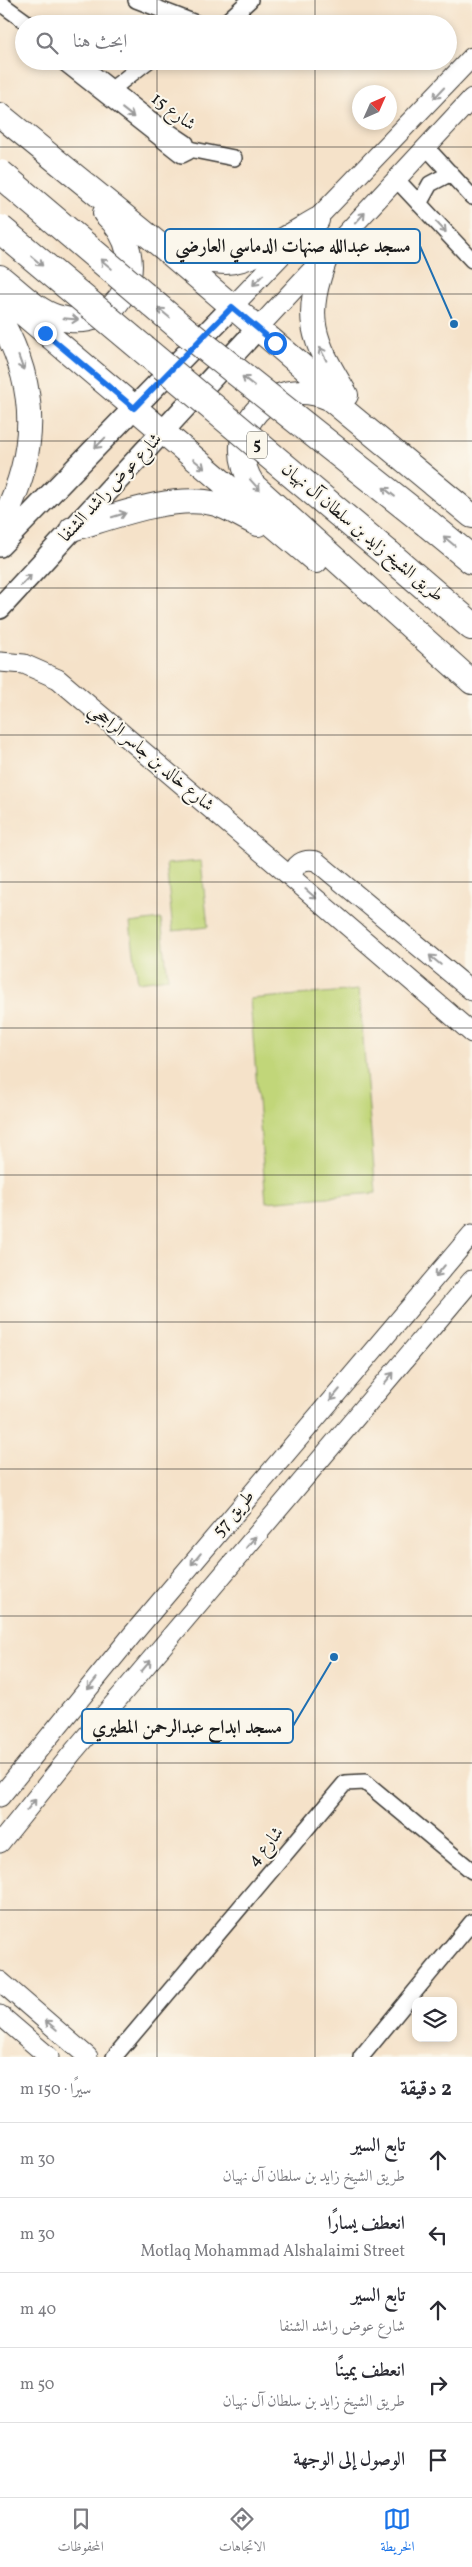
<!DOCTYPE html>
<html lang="ar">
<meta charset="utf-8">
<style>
body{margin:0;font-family:Vollkorn,Amiri,serif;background:#f7f7f7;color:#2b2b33;direction:rtl}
.controls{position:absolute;right:15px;bottom:15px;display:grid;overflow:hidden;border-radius:10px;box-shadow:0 2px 8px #0003}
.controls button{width:45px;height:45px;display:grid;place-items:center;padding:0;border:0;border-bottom:1px solid #e1e1e2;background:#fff;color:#2b2b33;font:25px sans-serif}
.compass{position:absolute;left:352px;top:85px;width:45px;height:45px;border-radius:50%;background:#fff;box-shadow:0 2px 8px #0003;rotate:45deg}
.stop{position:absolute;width:15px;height:15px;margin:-11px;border:4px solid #1a73e8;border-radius:50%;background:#fff}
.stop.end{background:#1a73e8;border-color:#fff;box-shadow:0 1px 5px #0008}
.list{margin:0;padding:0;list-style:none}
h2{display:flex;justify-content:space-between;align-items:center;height:65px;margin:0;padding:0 20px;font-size:21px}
h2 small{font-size:16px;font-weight:400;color:#7c7c81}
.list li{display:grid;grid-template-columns:32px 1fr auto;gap:15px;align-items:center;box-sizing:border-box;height:75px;padding:0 20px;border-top:1px solid #e1e1e2}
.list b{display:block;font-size:19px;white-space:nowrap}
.list p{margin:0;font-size:16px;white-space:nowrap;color:#7c7c81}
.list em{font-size:16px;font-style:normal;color:#7c7c81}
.icon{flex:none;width:28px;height:28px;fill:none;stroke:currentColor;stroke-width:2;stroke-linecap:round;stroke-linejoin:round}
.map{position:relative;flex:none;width:472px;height:2057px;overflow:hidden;direction:ltr}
.search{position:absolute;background:#fff;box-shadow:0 2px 8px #0003;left:15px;right:15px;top:15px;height:55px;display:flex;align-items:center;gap:12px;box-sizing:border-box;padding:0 18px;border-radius:28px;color:#7c7c81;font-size:19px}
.sheet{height:440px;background:#fff}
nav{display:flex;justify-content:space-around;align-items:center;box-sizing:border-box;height:70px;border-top:1px solid #e1e1e2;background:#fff;font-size:14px;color:#7c7c81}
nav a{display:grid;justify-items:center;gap:2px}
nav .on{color:#1a73e8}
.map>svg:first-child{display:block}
.green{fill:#c1d679;stroke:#6e794a}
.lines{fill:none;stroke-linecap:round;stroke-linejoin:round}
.minor-casing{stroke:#3d3a36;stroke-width:18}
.tertiary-casing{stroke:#3d3a36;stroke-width:21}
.secondary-casing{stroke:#3d3a36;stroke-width:24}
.primary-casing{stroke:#3d3a36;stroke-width:26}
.motorway-casing{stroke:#3d3a36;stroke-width:30}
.minor{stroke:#fff;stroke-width:15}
.tertiary{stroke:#fff;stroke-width:19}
.secondary{stroke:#fff;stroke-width:21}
.primary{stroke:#fff;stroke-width:24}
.motorway{stroke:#fff;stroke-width:28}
.motorway-bridge-casing{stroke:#3d3a36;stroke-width:30;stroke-linecap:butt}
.motorway-bridge{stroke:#fff;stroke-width:28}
.oneway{stroke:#999}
.route{stroke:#1a73e8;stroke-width:6}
.grid{fill:none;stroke:#1c1c1c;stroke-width:1;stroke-opacity:0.55}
.labels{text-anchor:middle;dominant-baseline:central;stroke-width:4;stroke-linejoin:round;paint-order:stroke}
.shield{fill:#fbf7ec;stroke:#5f5e5a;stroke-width:1}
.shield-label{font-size:16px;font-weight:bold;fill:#1c1c1c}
.street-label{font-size:18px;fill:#1c1c1c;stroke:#fbf7ec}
.leader{fill:none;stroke:#1f6fb2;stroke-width:2}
.callout-dot{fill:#1f6fb2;stroke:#fbf7ec;stroke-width:2}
.callout{fill:#fbf7ec;stroke:#1f6fb2;stroke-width:2}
.callout-label{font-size:19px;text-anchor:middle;font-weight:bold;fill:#1c1c1c}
</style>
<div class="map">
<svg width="472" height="2057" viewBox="0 0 472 2057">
<rect width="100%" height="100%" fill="#fbf7ec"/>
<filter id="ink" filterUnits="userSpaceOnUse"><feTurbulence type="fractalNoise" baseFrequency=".02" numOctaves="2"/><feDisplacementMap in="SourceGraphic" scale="10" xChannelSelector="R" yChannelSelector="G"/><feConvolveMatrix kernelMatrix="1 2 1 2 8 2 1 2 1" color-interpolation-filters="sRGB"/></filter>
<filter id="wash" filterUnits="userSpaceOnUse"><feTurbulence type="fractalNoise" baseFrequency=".0096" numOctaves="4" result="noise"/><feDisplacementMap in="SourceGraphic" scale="20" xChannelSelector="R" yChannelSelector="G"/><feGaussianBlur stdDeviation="1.12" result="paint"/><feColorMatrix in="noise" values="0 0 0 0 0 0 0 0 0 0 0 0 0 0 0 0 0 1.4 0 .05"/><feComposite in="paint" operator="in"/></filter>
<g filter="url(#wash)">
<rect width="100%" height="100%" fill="#f5e2c9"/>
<path class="green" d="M201,861L208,927L173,931L166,864Z
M161,919L168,978L138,982L130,923Z
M359,990L376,1193L266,1202L250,999Z"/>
</g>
<g filter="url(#ink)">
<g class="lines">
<defs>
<path id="minor" d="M136,0L198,24
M0,3L29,24
M219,24L228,20L250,0
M62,61L179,153L182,155L188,152L186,143L149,118L77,61
M112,89L148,61
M426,147L472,197
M189,149L234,158
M396,179L472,260
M419,204L430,184L451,173
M114,2057L345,1783L365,1782L472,1871
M361,2057L472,1922"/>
<path id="tertiary" d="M232,307L472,57
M258,328L472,98
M0,662L24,664L58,679L292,878
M472,991L316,861C303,858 294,864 292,878L472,1033
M0,1797L132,1635L472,1234
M0,1843L73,1752L472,1280
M0,1981L88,2057
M0,2015L49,2057"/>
<path id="secondary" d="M0,546L232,307
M0,608L258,328"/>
<path id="primary" d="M0,115L166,250L336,395
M173,252C190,257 208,262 226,262C254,261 292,234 317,220
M327,254C302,318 312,339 346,395
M0,277C17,290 36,311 57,317C121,337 157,260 105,213
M0,294L316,561
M0,319C40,390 38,455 0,526
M472,516L329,398C272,373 218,430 253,485L472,682
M72,529C113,517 174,493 216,504C230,508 244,518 258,524"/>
<path id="motorway" d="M144,296L184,330
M427,523L472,560
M388,554L472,626"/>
</defs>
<use href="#minor" class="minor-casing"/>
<use href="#tertiary" class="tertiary-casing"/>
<use href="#secondary" class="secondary-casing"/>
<use href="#primary" class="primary-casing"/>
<use href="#motorway" class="motorway-casing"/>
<use href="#minor" class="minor"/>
<use href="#tertiary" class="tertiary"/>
<use href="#secondary" class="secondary"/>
<use href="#primary" class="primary"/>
<use href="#motorway" class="motorway"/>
<defs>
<path id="motorway-bridge" d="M0,174L144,296
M0,229L388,554
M184,330L427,523"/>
</defs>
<use href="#motorway-bridge" class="motorway-bridge-casing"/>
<use href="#motorway-bridge" class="motorway-bridge"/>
</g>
<defs><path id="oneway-shaft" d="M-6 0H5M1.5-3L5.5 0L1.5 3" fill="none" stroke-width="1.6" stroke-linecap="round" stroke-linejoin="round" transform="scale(1.25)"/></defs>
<g class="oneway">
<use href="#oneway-shaft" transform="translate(439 93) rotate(133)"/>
<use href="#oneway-shaft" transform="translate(128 113) rotate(38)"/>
<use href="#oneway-shaft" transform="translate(360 218) rotate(-47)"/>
<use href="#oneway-shaft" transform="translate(441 227) rotate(47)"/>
<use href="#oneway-shaft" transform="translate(37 261) rotate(40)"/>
<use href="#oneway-shaft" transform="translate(106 264) rotate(-140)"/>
<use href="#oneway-shaft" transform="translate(258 280) rotate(134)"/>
<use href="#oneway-shaft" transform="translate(164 313) rotate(-140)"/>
<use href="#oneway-shaft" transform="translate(71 319) rotate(5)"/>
<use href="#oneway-shaft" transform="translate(323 354) rotate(-117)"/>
<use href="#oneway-shaft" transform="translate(21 363) rotate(70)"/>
<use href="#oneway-shaft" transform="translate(248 381) rotate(-142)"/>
<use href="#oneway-shaft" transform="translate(100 443) rotate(134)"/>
<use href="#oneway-shaft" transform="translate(199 464) rotate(40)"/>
<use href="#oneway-shaft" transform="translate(255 485) rotate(48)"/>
<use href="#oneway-shaft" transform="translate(389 492) rotate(-142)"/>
<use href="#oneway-shaft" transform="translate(119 515) rotate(-17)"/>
<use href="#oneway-shaft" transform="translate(449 541) rotate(-140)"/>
<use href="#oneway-shaft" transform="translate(26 580) rotate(-47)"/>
<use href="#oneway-shaft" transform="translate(311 894) rotate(41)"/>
<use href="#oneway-shaft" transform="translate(435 960) rotate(-140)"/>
<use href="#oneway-shaft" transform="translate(440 1271) rotate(130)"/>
<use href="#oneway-shaft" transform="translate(389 1378) rotate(-50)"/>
<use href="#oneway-shaft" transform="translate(335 1395) rotate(130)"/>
<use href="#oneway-shaft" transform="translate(251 1542) rotate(-50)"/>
<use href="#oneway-shaft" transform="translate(196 1559) rotate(130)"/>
<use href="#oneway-shaft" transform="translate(146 1666) rotate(-50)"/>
<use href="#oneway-shaft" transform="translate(92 1684) rotate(129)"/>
<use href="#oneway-shaft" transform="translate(31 1805) rotate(-51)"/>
<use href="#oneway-shaft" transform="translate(51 2025) rotate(-140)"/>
</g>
</g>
<g class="lines" filter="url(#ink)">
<path class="route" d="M45,333L134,408L232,307L275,343"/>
</g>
<path class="grid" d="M157,0V24M315,0V24M157,61V2057M315,61V2057M0,147H472M0,294H472M0,441H472M0,588H472M0,735H472M0,882H472M0,1028H472M0,1175H472M0,1322H472M0,1469H472M0,1616H472M0,1763H472M0,1910H472"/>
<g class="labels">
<rect class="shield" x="247" y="431.5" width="20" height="27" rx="4"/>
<g class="shield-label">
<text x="257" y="445">5</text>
</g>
<g class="street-label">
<text transform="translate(173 112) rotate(37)">شارع 15</text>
<text transform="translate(111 488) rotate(-47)">شارع عوض راشد الشنفا</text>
<text transform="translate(362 533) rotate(40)">طريق الشيخ زايد بن سلطان آل نهيان</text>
<text transform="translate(151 758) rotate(40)">شارع خالد بن جاسر الراجحي</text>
<text transform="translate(234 1514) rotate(-50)">طريق 57</text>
<text transform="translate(266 1847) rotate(-50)">شارع 4</text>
</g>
</g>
<path class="leader" d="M454 324L420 246M334 1657L293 1726"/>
<g class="callout-dot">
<circle cx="454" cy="324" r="5"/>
<circle cx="334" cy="1657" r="5"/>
</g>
<g class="callout">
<rect x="165" y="229" width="255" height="34" rx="5"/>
<rect x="82" y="1709" width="211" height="34" rx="5"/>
</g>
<g class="callout-label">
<text x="293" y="252">مسجد عبدالله صنهات الدماسي العارضي</text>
<text x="187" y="1733">مسجد ابداح عبدالرحمن المطيري</text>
</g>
</svg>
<div class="controls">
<button><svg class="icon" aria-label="layers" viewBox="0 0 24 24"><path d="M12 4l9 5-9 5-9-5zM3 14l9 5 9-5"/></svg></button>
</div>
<svg class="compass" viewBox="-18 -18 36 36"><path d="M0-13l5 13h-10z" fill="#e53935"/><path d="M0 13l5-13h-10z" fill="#7c7c81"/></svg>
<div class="stop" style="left:275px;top:343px"></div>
<div class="stop end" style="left:45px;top:333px"></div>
<div class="search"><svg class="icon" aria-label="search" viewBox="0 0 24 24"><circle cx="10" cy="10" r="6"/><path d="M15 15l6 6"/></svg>ابحث هنا</div>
</div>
<section class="sheet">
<h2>2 دقيقة<small>سيرًا · 150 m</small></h2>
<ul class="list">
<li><svg class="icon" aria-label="ahead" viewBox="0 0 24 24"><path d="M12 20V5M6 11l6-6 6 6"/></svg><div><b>تابع السير</b><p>طريق الشيخ زايد بن سلطان آل نهيان</p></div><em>30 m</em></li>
<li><svg class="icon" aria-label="left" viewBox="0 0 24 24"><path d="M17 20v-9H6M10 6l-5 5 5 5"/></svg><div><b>انعطف يسارًا</b><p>Motlaq Mohammad Alshalaimi Street</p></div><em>30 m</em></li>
<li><svg class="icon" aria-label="ahead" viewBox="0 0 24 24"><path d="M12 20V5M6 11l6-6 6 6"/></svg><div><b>تابع السير</b><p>شارع عوض راشد الشنفا</p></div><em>40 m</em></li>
<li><svg class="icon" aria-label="right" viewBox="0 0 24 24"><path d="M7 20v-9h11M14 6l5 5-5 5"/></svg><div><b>انعطف يمينًا</b><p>طريق الشيخ زايد بن سلطان آل نهيان</p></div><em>50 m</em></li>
<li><svg class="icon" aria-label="arrive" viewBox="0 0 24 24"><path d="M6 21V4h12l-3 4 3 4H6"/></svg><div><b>الوصول إلى الوجهة</b></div></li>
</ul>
</section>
<nav>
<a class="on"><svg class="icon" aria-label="map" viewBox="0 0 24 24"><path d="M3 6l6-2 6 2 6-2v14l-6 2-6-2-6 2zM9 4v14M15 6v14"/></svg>الخريطة</a>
<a><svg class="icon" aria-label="directions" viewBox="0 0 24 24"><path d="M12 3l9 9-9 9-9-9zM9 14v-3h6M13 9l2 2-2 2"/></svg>الاتجاهات</a>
<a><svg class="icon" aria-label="saved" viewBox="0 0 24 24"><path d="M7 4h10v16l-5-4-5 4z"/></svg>المحفوظات</a>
</nav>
